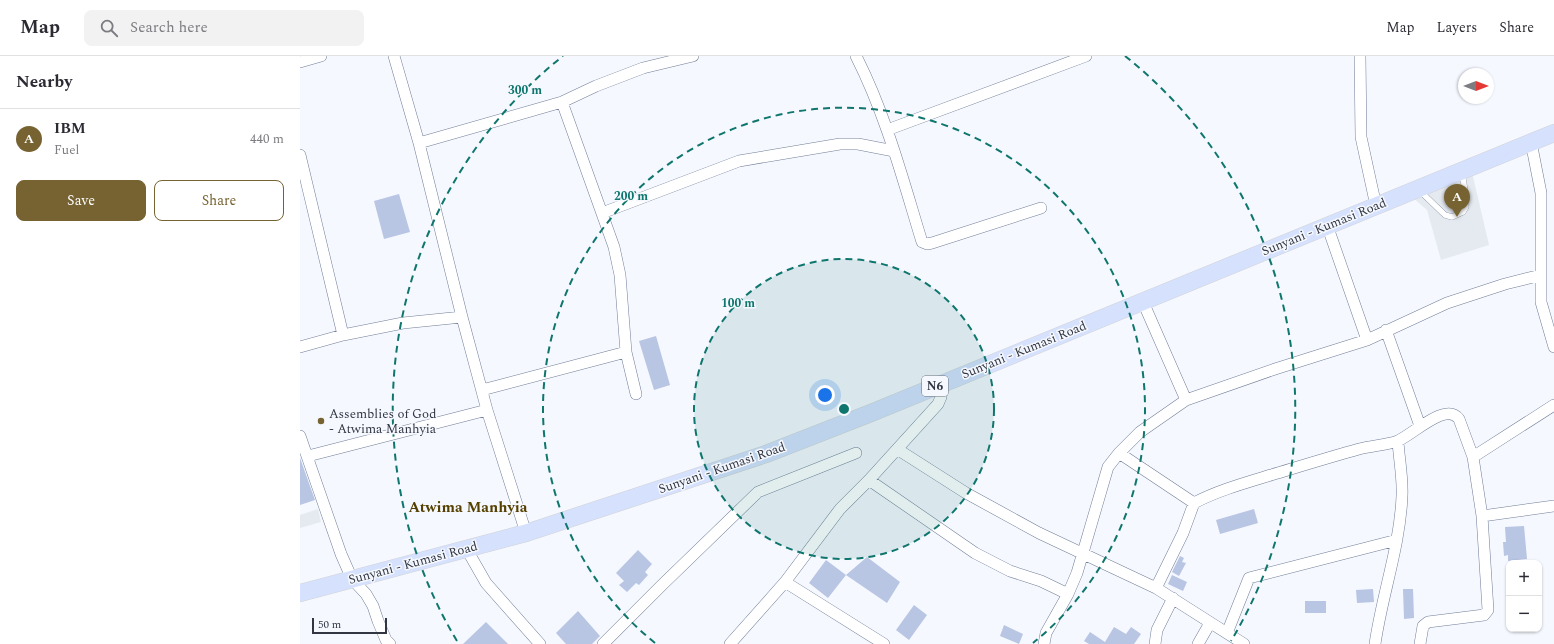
<!DOCTYPE html>
<meta charset="utf-8">
<style>
body{margin:0;font-family:Spectral,serif;background:#f2f2f3;color:#2b2b33}
.controls{position:absolute;right:12px;bottom:12px;display:grid;overflow:hidden;border-radius:8px;box-shadow:0 1px 3px #0004}
.controls button{width:36px;height:36px;display:grid;place-items:center;padding:0;border:0;border-bottom:1px solid #e1e1e2;background:#fff;color:#2b2b33;font:20px sans-serif}
.compass{position:absolute;left:1158px;top:12px;width:36px;height:36px;border-radius:50%;background:#fff;box-shadow:0 1px 3px #0004;rotate:90deg}
.scale{position:absolute;left:12px;bottom:10px;width:75px;box-sizing:border-box;padding-left:4px;border:2px solid #313642;border-top:0;font-size:11px;line-height:14px;white-space:nowrap;color:#313642;-webkit-text-stroke:3px #f5f8fe;paint-order:stroke}
.you{position:absolute;left:525px;top:339px;width:14px;height:14px;margin:-10px;border:3px solid #fff;border-radius:50%;background:#1a73e8;box-shadow:0 0 0 6px #1a73e833}
.badge{display:grid;place-items:center;width:26px;height:26px;border-radius:50%;background:#776231;color:#fff;font-size:13px;font-weight:700}
.pin{position:absolute;translate:-50% -33px;filter:drop-shadow(0 1px 2px #0008)}
.pin::after{content:'';position:absolute;top:21px;width:14px;height:12px;background:inherit;clip-path:polygon(0 0,100% 0,50% 100%)}
.list{margin:0;padding:0;list-style:none}
h2{display:flex;justify-content:space-between;align-items:center;height:52px;margin:0;padding:0 16px;font-size:17px}
h2 small{font-size:13px;font-weight:400;color:#7c7c81}
.list li{display:grid;grid-template-columns:26px 1fr auto;gap:12px;align-items:center;box-sizing:border-box;height:60px;padding:0 16px;border-top:1px solid #e1e1e2}
.list b{display:block;font-size:15px;white-space:nowrap}
.list p{margin:0;font-size:13px;white-space:nowrap;color:#7c7c81}
.list em{font-size:13px;font-style:normal;color:#7c7c81}
.actions{display:flex;gap:8px;padding:12px 16px}
.actions a{flex:1;padding:9px 0;border:1px solid #776231;border-radius:8px;text-align:center;font-size:14px;color:#776231}
.actions .main{background:#776231;color:#fff}
.icon{flex:none;width:22px;height:22px;fill:none;stroke:currentColor;stroke-width:2;stroke-linecap:round;stroke-linejoin:round}
.map{position:relative;flex:none;width:1254px;height:588px;overflow:hidden}
header{display:flex;align-items:center;gap:24px;box-sizing:border-box;height:56px;padding:0 20px;background:#fff;border-bottom:1px solid #e1e1e2}
header strong{font-size:19px}
nav{display:flex;gap:22px;margin-inline-start:auto;font-size:14px}
.search{width:280px;height:36px;background:#f2f2f3;display:flex;align-items:center;gap:10px;box-sizing:border-box;padding:0 14px;border-radius:8px;color:#7c7c81;font-size:15px}
main{display:flex}
aside{flex:1;background:#fff}
.map>svg:first-child{display:block}
.built{fill:#e5eaf1}
.building{fill:#b8c5e3}
.lines{fill:none;stroke-linecap:round;stroke-linejoin:round}
.lane-casing{stroke:#717d98;stroke-width:6}
.street-casing{stroke:#717d98;stroke-width:12}
.primary-casing{stroke:#d2d3d5;stroke-width:18}
.lane{stroke:#fff;stroke-width:5.5}
.street{stroke:#fff;stroke-width:11}
.primary{stroke:#d5e1fd;stroke-width:17}
.ring{fill:none;stroke:#0f766e;stroke-width:2;stroke-dasharray:7 5}
.poi-dot{fill:#776231;stroke:#f5f8fe;stroke-width:1.5}
.labels{text-anchor:middle;dominant-baseline:central;stroke-width:3;stroke-linejoin:round;paint-order:stroke}
.shield{fill:#f5f8fe;stroke:#6c707a;stroke-width:1}
.shield-label{font-size:12px;font-weight:bold;fill:#313642}
.street-label{font-size:13px;fill:#313642;stroke:#f5f8fe}
.poi-label{font-size:13px;fill:#313642;stroke:#f5f8fe;text-anchor:start}
.quarter-label{font-size:15px;font-weight:bold;fill:#564000;stroke:#f5f8fe}
.centre{fill:#0f766e;stroke:#f5f8fe;stroke-width:2}
.ring-label{font-size:12px;text-anchor:middle;font-weight:bold;fill:#0f766e;stroke:#f5f8fe;stroke-width:3;stroke-linejoin:round;paint-order:stroke}
</style>
<header>
<strong>Map</strong>
<div class="search"><svg class="icon" aria-label="search" viewBox="0 0 24 24"><circle cx="10" cy="10" r="6"/><path d="M15 15l6 6"/></svg>Search here</div>
<nav><a>Map</a><a>Layers</a><a>Share</a></nav>
</header>
<main>
<aside>
<h2>Nearby<small></small></h2>
<ul class="list">
<li><span class="badge">A</span><div><b>IBM</b><p>Fuel</p></div><em>440 m</em></li>
</ul>
<div class="actions"><a class="main">Save</a><a>Share</a></div>
</aside>
<div class="map">
<svg width="1254" height="588" viewBox="0 0 1254 588">
<rect width="100%" height="100%" fill="#f5f8fe"/>
<path class="built" d="M1172,116L1189,189L1141,204L1127,154L1112,141Z
M18,453L21,466L0,472V459Z"/>
<path class="building" d="M99,138L110,176L84,183L74,145Z
M356,280L370,329L354,334L339,285Z
M0,402L15,444L0,449Z
M954,453L958,467L920,478L916,464Z
M1224,470L1227,503L1208,505V499L1204,500L1203,486H1206L1205,471Z
M338,494L352,508L345,516L348,519L339,529L336,527L327,536L319,529L324,525L316,517Z
M880,500L884,502L882,506L886,507L879,520L872,516Z
M567,501L600,526L587,547L546,519Z
M526,504L546,519L528,542L509,527Z
M872,519L887,526L883,535L868,528Z
M1073,533L1074,546L1057,547L1056,534Z
M1103,533H1113L1114,562L1104,563Z
M1005,545H1026V557H1005Z
M614,549L627,559L609,584L596,574Z
M278,555L300,580L292,588H266L256,577Z
M186,566L208,588H163Z
M704,569L723,578L719,588L700,580Z
M814,571L826,578L831,571L841,578L834,588H789L784,585L790,576L805,586Z"/>
<g class="lines">
<defs>
<path id="lane" d="M1120,135L1145,159L1152,161L1163,156L1166,151V140L1162,117"/>
<path id="street" d="M94,0L119,87L162,261L187,354L226,477
M556,0C586,59 603,124 622,186L627,188L632,187L741,152
M1060,0L1061,81L1076,150
M0,6L21,0
M262,46L314,191L320,219L326,296L336,338
M587,74L786,0
M1231,86L1241,137V246L1254,291
M119,87L262,46L296,30L343,12L393,0
M0,99L43,279
M302,157L439,105L540,88H558L594,95
M1027,169L1067,284
M843,246L886,344
M1086,274L1120,370
M0,291L43,279L103,267L162,261
M182,334L326,296
M0,380L41,498L52,523L66,538L73,550L78,565L86,584L90,588
M597,393L666,437L739,477L856,532L944,588
M819,397L894,447
M8,400L187,354
M1173,401L1254,349
M569,424L675,497L710,515L741,525L768,538
M1182,460L1254,450
M166,492L186,527L240,588
M485,526L584,588
M856,532L883,477L894,447C919,434 945,427 971,419C1001,410 1030,401 1059,393C1071,390 1084,389 1095,386C1110,382 1145,344 1159,363L1173,401L1182,460L1188,554L1184,559L1128,566L1123,570L1120,588
M927,577L949,522L1097,484
M303,588L362,529L458,436L556,397
M430,588L485,526L540,453L569,424L638,348L641,341L642,327
M744,588L746,577L768,538L777,517L808,411L819,397L840,376L886,344L975,313L1067,284L1147,247L1205,228L1241,219
M855,588L857,574L873,542
M898,588L910,567
M1075,588C1082,539 1100,490 1102,440C1103,422 1099,403 1098,385"/>
<path id="primary" d="M0,537L226,477L466,398L571,357L1254,77"/>
</defs>
<use href="#lane" class="lane-casing"/>
<use href="#street" class="street-casing"/>
<use href="#primary" class="primary-casing"/>
<use href="#lane" class="lane"/>
<use href="#street" class="street"/>
<use href="#primary" class="primary"/>
</g>
<circle cx="544" cy="353" r="150" fill="#0f766e" fill-opacity=".12"/>
<g class="ring">
<circle cx="544" cy="353" r="150"/>
<path d="M355 587A301 301 0 1 1 733 587"/>
<path d="M157 585A451 451 0 0 1 263 0M825 0A451 451 0 0 1 931 585"/>
</g>
<circle class="poi-dot" cx="21" cy="365" r="4"/>
<g class="labels">
<rect class="shield" x="622" y="320" width="26" height="20" rx="3"/>
<g class="shield-label">
<text x="635" y="330">N6</text>
</g>
<g class="street-label">
<text transform="translate(1024 171) rotate(-22)">Sunyani - Kumasi Road</text>
<text transform="translate(724 294) rotate(-22)">Sunyani - Kumasi Road</text>
<text transform="translate(422 412) rotate(-19)">Sunyani - Kumasi Road</text>
<text transform="translate(113 507) rotate(-15)">Sunyani - Kumasi Road</text>
</g>
<g class="poi-label">
<text x="29" y="358">Assemblies of God<tspan x="29" dy="15">- Atwima Manhyia</tspan></text>
</g>
<g class="quarter-label">
<text x="168" y="451">Atwima Manhyia</text>
</g>
</g>
<circle cx="544" cy="353" r="6" class="centre"/>
<g class="ring-label">
<text x="225" y="38">300 m</text>
<text x="331" y="144">200 m</text>
<text x="438" y="251">100 m</text>
</g>
</svg>
<div class="controls">
<button>+</button>
<button>−</button>
</div>
<svg class="compass" viewBox="-18 -18 36 36"><path d="M0-13l5 13h-10z" fill="#e53935"/><path d="M0 13l5-13h-10z" fill="#7c7c81"/></svg>
<div class="scale">50 m</div>
<div class="you"></div>
<div class="pin badge" style="left:1157px;top:161px">A</div>
</div>
</main>
